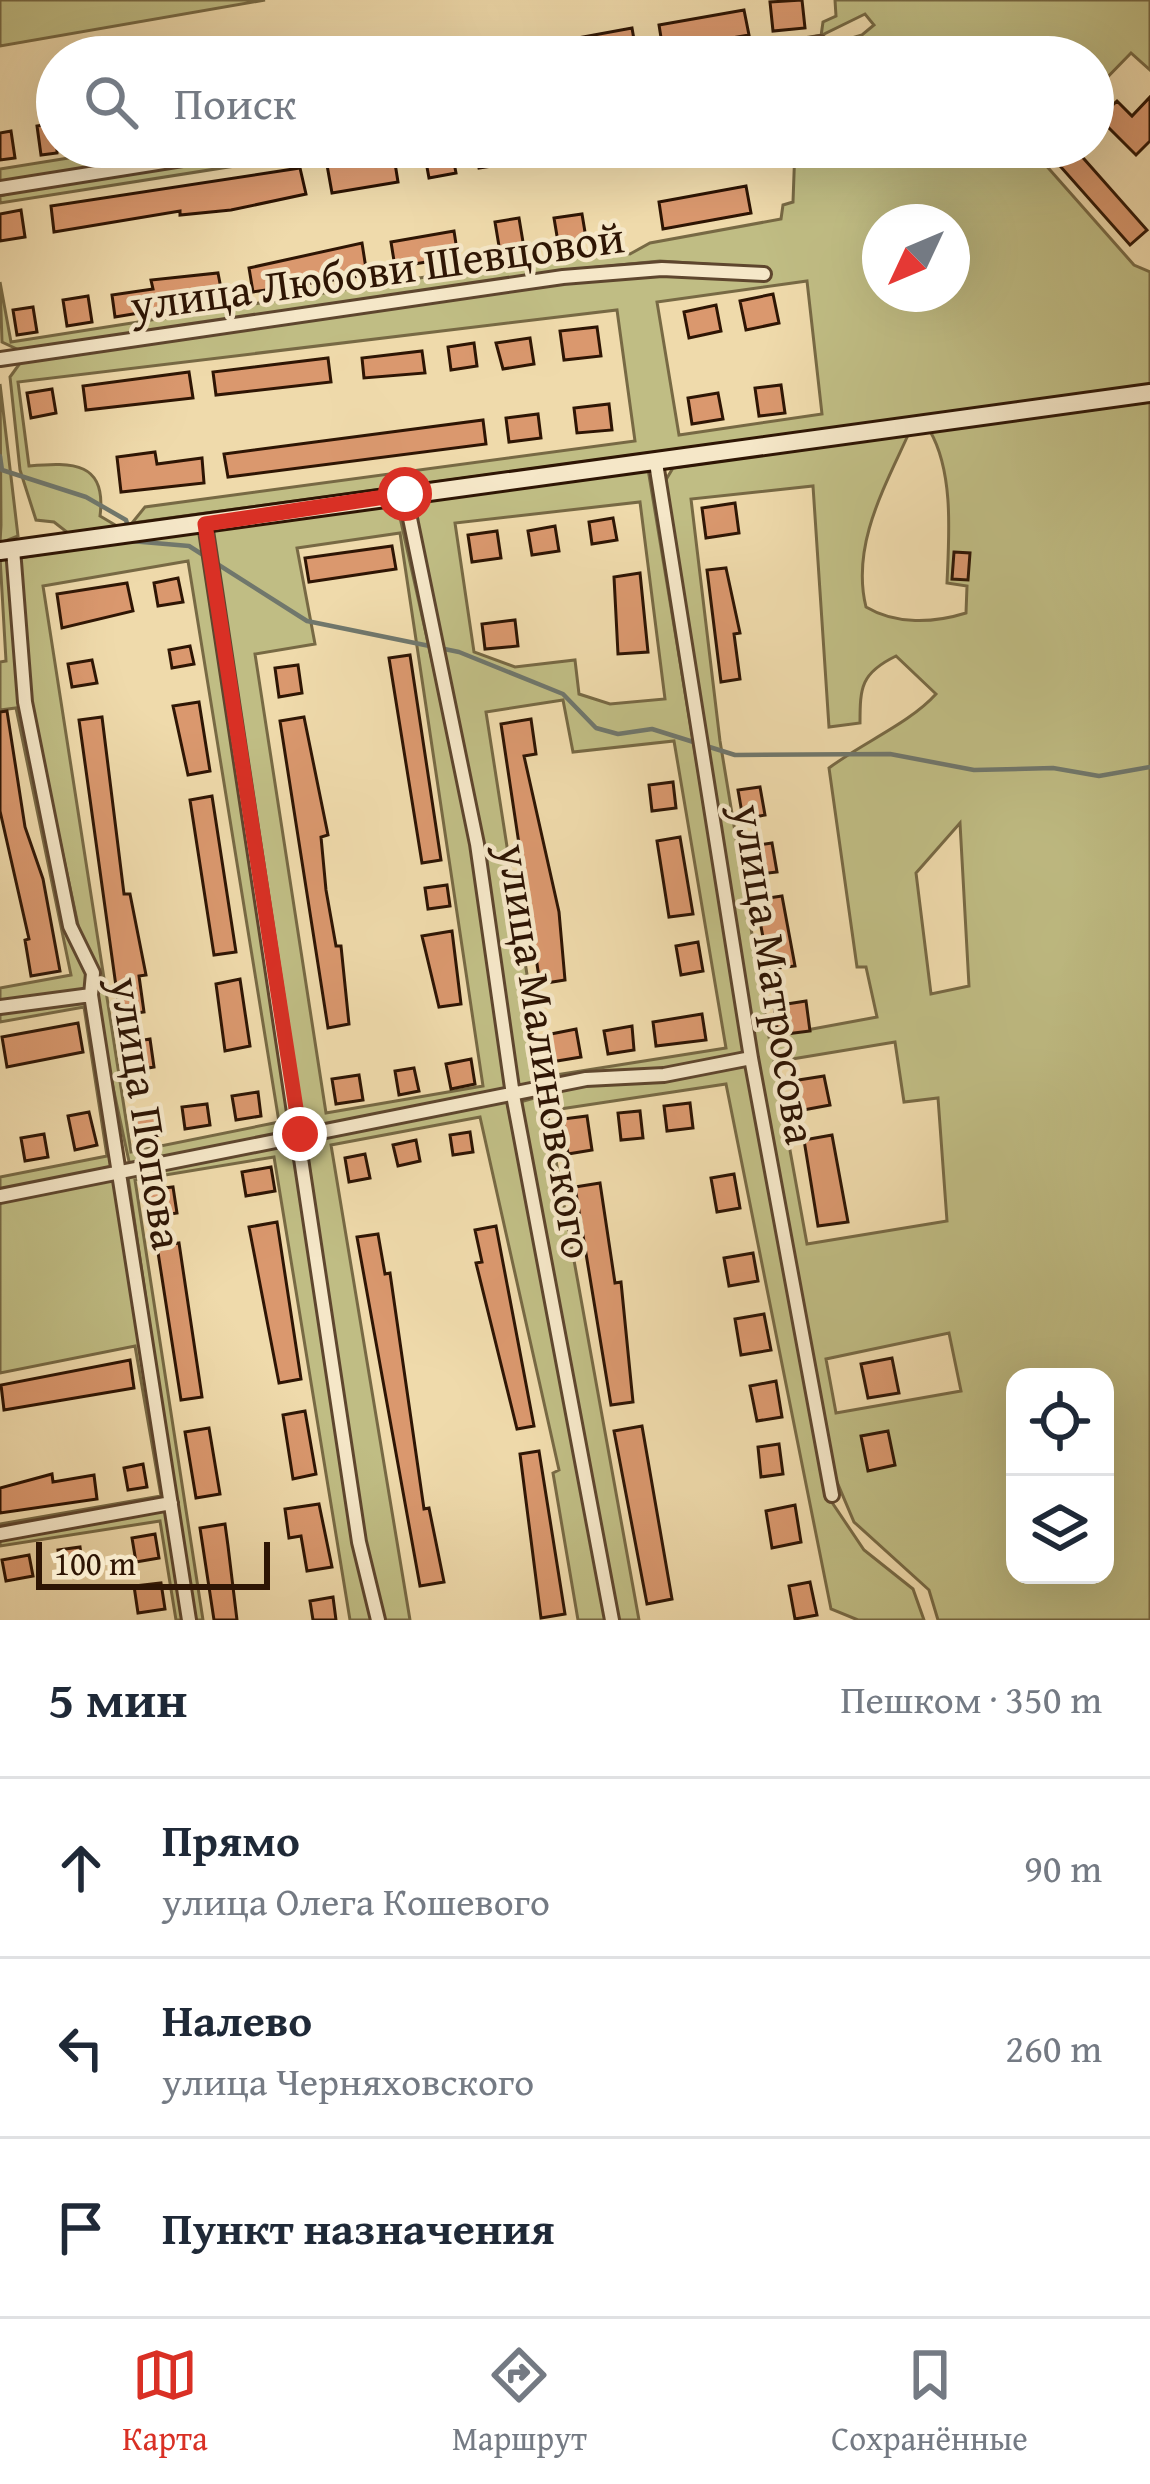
<!DOCTYPE html>
<html lang="ru">
<meta charset="utf-8">
<style>
body{margin:0;font-family:"Gentium Book Plus",serif;background:#f2f2f3;color:#1f2937}
.controls{position:absolute;right:36px;bottom:36px;display:grid;overflow:hidden;border-radius:24px;box-shadow:0 12px 48px #0002}
.controls button{width:108px;height:108px;display:grid;place-items:center;padding:0;border:0;border-bottom:3px solid #e0e1e3;background:#fff;color:#1f2937;font:60px sans-serif}
.compass{position:absolute;left:862px;top:204px;width:108px;height:108px;border-radius:50%;background:#fff;box-shadow:0 12px 48px #0002;rotate:226deg}
.scale{position:absolute;left:36px;bottom:30px;width:234px;box-sizing:border-box;padding-left:12px;border:6px solid #2e1504;border-top:0;font-size:33px;line-height:42px;white-space:nowrap;color:#2e1504;-webkit-text-stroke:9px #f5e7c8;paint-order:stroke}
.stop{position:absolute;width:36px;height:36px;margin:-27px;border:9px solid #d93025;border-radius:50%;background:#fff}
.stop.end{background:#d93025;border-color:#fff;box-shadow:0 3px 12px #0008}
.list{margin:0;padding:0;list-style:none}
h2{display:flex;justify-content:space-between;align-items:center;height:156px;margin:0;padding:0 48px;font-size:51px}
h2 small{font-size:39px;font-weight:400;color:#747a83}
.list li{display:grid;grid-template-columns:78px 1fr auto;gap:36px;align-items:center;box-sizing:border-box;height:180px;padding:0 48px;border-top:3px solid #e0e1e3}
.list b{display:block;font-size:45px;white-space:nowrap}
.list p{margin:0;font-size:39px;white-space:nowrap;color:#747a83}
.list em{font-size:39px;font-style:normal;color:#747a83}
.icon{flex:none;width:66px;height:66px;fill:none;stroke:currentColor;stroke-width:2;stroke-linecap:round;stroke-linejoin:round}
.map{position:relative;flex:none;width:1150px;height:1620px;overflow:hidden}
.search{position:absolute;background:#fff;box-shadow:0 12px 48px #0002;left:36px;right:36px;top:36px;height:132px;display:flex;align-items:center;gap:30px;box-sizing:border-box;padding:0 42px;border-radius:66px;color:#747a83;font-size:45px}
.sheet{height:696px;background:#fff}
nav{display:flex;justify-content:space-around;align-items:center;box-sizing:border-box;height:168px;border-top:3px solid #e0e1e3;background:#fff;font-size:33px;color:#747a83}
nav a{display:grid;justify-items:center;gap:6px}
nav .on{color:#d93025}
.map>svg:first-child{display:block}
.green{fill:#c0bd84;stroke:#776944;stroke-width:3;fill-rule:evenodd}
.lines{fill:none;stroke-linecap:round;stroke-linejoin:round}
.stream{stroke:#70776c;stroke-width:4.5}
.building{fill:#da986e;stroke:#2e1504;stroke-width:3}
.street-casing{stroke:#5e462e;stroke-width:18}
.secondary-casing{stroke:#2e1504;stroke-width:22}
.street{stroke:#f5e7c8;stroke-width:12}
.secondary{stroke:#f5e7c8;stroke-width:16}
.route{stroke:#d93025;stroke-width:15}
.labels{text-anchor:middle;dominant-baseline:central;stroke-width:9;stroke-linejoin:round;paint-order:stroke}
.street-label{font-size:45px;fill:#2e1504;stroke:#f5e7c8}
</style>
<div class="map">
<svg width="1150" height="1620" viewBox="0 0 1150 1620">
<rect width="100%" height="100%" fill="#efdaab"/>
<filter id="stains"><feTurbulence type="fractalNoise" baseFrequency=".00167" numOctaves="4"/><feColorMatrix values="0 0 0 0 .2 0 0 0 0 .09 0 0 0 0 .02 0 0 0 .5 -.17"/></filter>
<radialGradient id="worn" r=".72"><stop offset=".6" stop-color="#630" stop-opacity="0"/><stop offset="1" stop-color="#630" stop-opacity=".3"/></radialGradient>
<path class="green" d="M0,0H265L0,46Z
M835,0H1150V70L1131,53L1093,92V57H787L862,35L874,25L865,14L822,35L688,57L821,36L823,22L836,16Z
M137,147H223L0,184V169Z
M295,147H355L0,203V196L22,190Z
M795,147H1040L1035,153L1134,265L1150,272V385L132,523L145,507L635,441L617,310L18,382L29,466C73,462 107,462 100,516L117,526L68,533L54,522L36,520L20,470L10,377L23,359L565,283L662,275L764,280L763,268L660,261L568,270L19,350L2,342L0,282L11,342L604,249L630,254L650,243L781,219L783,205L793,202ZM880,222H952V294H880ZM807,281L822,414L679,435L657,302Z
M0,384L18,536L0,543L1,525Z
M1150,402V1620H938L929,1590L854,1522L829,1463L761,1093L664,483L673,468L909,433C884,488 851,546 866,607C896,625 934,623 966,613L967,586L947,583C949,536 954,473 930,431ZM813,486L829,727L860,723C860,687 861,673 896,656L936,694C910,723 862,743 829,768L857,967H866L877,1017L769,1037L720,741L691,499ZM960,823L969,986L931,994L916,873ZM895,1042L904,1102L938,1098L947,1221L807,1244L774,1062ZM949,1333L961,1391L836,1413L826,1359ZM1015,1377H1105V1575H1015Z
M648,469L745,1053L663,1073L519,1090L413,508L417,501ZM640,502L665,699L610,704L579,694L575,660L515,667L474,652L455,523ZM563,700L573,752L674,741L726,1048L543,1077L486,712Z
M397,504L473,844L508,1089L308,1130L302,1123L210,537L212,528ZM400,533L483,1086L326,1113L255,654L315,644L297,548Z
M199,529L294,1127L290,1133L130,1166L30,702L19,558ZM188,561L279,1122L131,1152L43,586Z
M0,557L8,559C19,685 34,861 90,975L86,992L0,1006V988L71,975L16,708L0,710V662L6,661Z
M88,1001L114,1166L0,1192V1177L107,1156L84,1007L0,1022V1010Z
M739,1064L747,1067L827,1495L864,1550L913,1589L924,1620H858L831,1609L726,1084L547,1111L639,1620H617L520,1102L588,1083Z
M507,1101L608,1620H578L553,1473L559,1470L480,1117L331,1145L410,1620H382L362,1540L306,1144L311,1137Z
M293,1140L374,1620H350L274,1157L135,1180L203,1620H193L128,1177Z
M118,1179L168,1501L0,1531V1524L161,1496L135,1346L0,1373V1200Z
M169,1506L186,1620H176L160,1521L0,1546V1538Z"/>
<g class="lines">
<path class="stream" d="M0,456L2,470L86,497L126,520L129,530
M131,541L189,546L307,621L459,652L563,694L596,728L618,734L652,729L735,755L890,754L974,770L1053,768L1099,776L1150,767"/>
</g>
<path class="building" d="M802,0L805,28L773,31L770,2Z
M744,10L749,35L663,50L659,25Z
M632,28L637,57H559L556,42Z
M1150,97V141L1136,155L1099,118L1117,101L1132,116Z
M57,123V153L41,155L37,126Z
M11,131L15,158L0,160V133Z
M451,147L456,173L429,178L424,151Z
M475,147H502L505,164L479,168Z
M548,147H587L588,155L550,160Z
M1077,151L1147,230L1130,245L1060,166Z
M394,157L398,182L332,193L327,165Z
M300,168L306,194L231,210L180,215V211L54,232L51,206Z
M746,186L751,213L663,229L659,202Z
M21,210L25,237L0,241V214Z
M582,214L586,238L558,242L554,218Z
M519,218L524,248L500,252L495,222Z
M454,231L458,257L395,267L391,242Z
M362,243L367,275L253,292L249,268Z
M218,273L223,299L115,317L112,295L153,289L151,280Z
M773,294L779,323L746,330L740,301Z
M88,296L92,322L67,326L63,300Z
M716,305L721,331L689,338L684,312Z
M33,307L37,332L17,335L13,310Z
M597,327L601,356L564,360L560,331Z
M530,338L534,364L503,369L496,343Z
M474,343L477,366L451,370L448,347Z
M422,351L425,373L364,378L362,358Z
M328,358L331,382L216,395L213,372Z
M189,372L193,398L86,410L83,386Z
M781,385L785,413L759,416L755,388Z
M52,389L56,413L31,418L27,393Z
M718,393L723,419L692,424L688,398Z
M609,404L612,430L577,433L574,408Z
M538,414L541,438L509,442L506,418Z
M483,420L486,444L228,477L224,454Z
M155,452L157,464L202,458L204,483L121,492L117,457Z
M735,503L739,533L706,538L702,508Z
M613,518L617,540L592,544L589,522Z
M555,526L559,551L532,555L528,531Z
M497,531L501,558L472,562L468,535Z
M392,546L396,569L309,582L305,558Z
M954,552L970,553L968,580L952,579Z
M726,568L740,633L734,634L740,679L721,682L707,570Z
M640,573L648,652L618,654L614,577Z
M178,578L183,602L158,606L154,583Z
M127,583L133,611L62,628L57,594Z
M515,620L518,646L485,649L482,624Z
M190,646L194,664L172,668L169,650Z
M410,655L441,860L422,863L389,658Z
M92,660L97,683L72,687L68,664Z
M298,665L302,693L279,697L275,668Z
M199,702L210,771L188,775L173,706Z
M7,711L25,827L43,879L60,971L31,976L25,940L29,939L0,811V712Z
M102,717L124,894H130L146,975L139,976L144,1012L120,1015L79,720Z
M304,717L328,835L321,837L326,890L336,946H341L349,1024L328,1028L280,721Z
M531,719L536,754L524,756L559,912L565,980L540,984L501,724Z
M673,782L676,808L652,811L649,785Z
M760,787L765,815L743,819L738,790Z
M212,796L236,952L214,955L190,800Z
M680,837L693,914L669,917L657,841Z
M772,843L777,872L752,875L747,847Z
M447,885L450,906L428,909L425,888Z
M782,896L795,966L769,969L756,900Z
M452,931L461,1004L439,1007L422,936Z
M698,942L703,971L681,975L676,946Z
M240,979L250,1046L225,1051L216,984Z
M806,1001L810,1031L778,1035L774,1006Z
M702,1014L706,1040L656,1046L653,1022Z
M78,1023L83,1052L7,1067L2,1037Z
M632,1026L634,1050L608,1054L604,1031Z
M576,1029L581,1057L551,1062L546,1035Z
M150,1039L154,1067L131,1071L126,1043Z
M471,1059L475,1084L451,1089L446,1064Z
M414,1068L419,1091L399,1095L395,1071Z
M359,1075L363,1100L336,1104L332,1079Z
M824,1076L830,1105L798,1111L792,1081Z
M258,1092L261,1116L236,1120L232,1096Z
M690,1103L693,1128L667,1131L664,1106Z
M207,1104L210,1125L185,1129L182,1107Z
M159,1109L162,1135L138,1138L135,1111Z
M640,1111L643,1138L621,1140L618,1113Z
M89,1112L97,1145L75,1150L68,1116Z
M587,1116L592,1150L568,1154L563,1119Z
M470,1132L473,1152L453,1155L450,1135Z
M44,1134L48,1157L25,1161L21,1138Z
M832,1135L848,1222L818,1226L804,1140Z
M416,1140L420,1161L398,1166L393,1145Z
M365,1154L370,1178L349,1182L345,1158Z
M271,1167L275,1191L246,1196L242,1172Z
M734,1174L740,1208L717,1212L711,1178Z
M600,1183L615,1283L621,1282L633,1402L611,1405L575,1187Z
M173,1187L177,1213L151,1217L147,1190Z
M277,1222L301,1379L279,1383L249,1227Z
M496,1226L534,1426L517,1429L476,1263L482,1262L475,1230Z
M378,1234L385,1274L390,1273L424,1509L429,1508L444,1582L420,1586L357,1237Z
M179,1243L202,1397L181,1400L157,1246Z
M753,1253L758,1281L729,1286L724,1258Z
M764,1314L771,1350L741,1355L735,1319Z
M892,1358L899,1393L868,1398L861,1364Z
M130,1360L134,1388L4,1410L1,1385Z
M776,1381L782,1417L757,1421L750,1386Z
M305,1411L316,1474L293,1479L283,1415Z
M642,1426L672,1599L647,1604L614,1431Z
M209,1428L220,1494L196,1498L185,1432Z
M888,1431L895,1465L868,1471L861,1436Z
M779,1444L783,1474L761,1477L758,1447Z
M539,1451L565,1614L541,1618L520,1454Z
M143,1464L147,1487L128,1490L124,1468Z
M52,1474L53,1482L94,1475L97,1499L0,1513V1488Z
M319,1504L332,1567L307,1571L301,1536L289,1538L285,1509Z
M795,1505L801,1542L772,1548L766,1511Z
M225,1524L228,1546L237,1620H214L200,1528Z
M155,1534L159,1558L136,1562L132,1538Z
M80,1547L83,1569L61,1572L58,1550Z
M29,1555L33,1576L6,1581L2,1560Z
M810,1582L817,1615L795,1619L789,1586Z
M161,1583L165,1609L138,1613L134,1586Z
M333,1597L336,1620H313L310,1601Z"/>
<g class="lines">
<defs>
<path id="street" d="M745,57L820,43
M0,188L259,147
M0,359L563,277L662,269L764,274
M656,463L751,1058L832,1495
M405,494L477,844L513,1095L612,1620
M205,524L359,1542L378,1620
M13,549L25,702L70,926L93,973L91,995L189,1620
M0,1007L91,995
M0,1196L586,1079L664,1075L751,1058
M0,1534L171,1503"/>
<path id="secondary" d="M0,551L1150,393"/>
</defs>
<use href="#street" class="street-casing"/>
<use href="#secondary" class="secondary-casing"/>
<use href="#street" class="street"/>
<use href="#secondary" class="secondary"/>
</g>
<g class="lines">
<path class="route" d="M300,1134L205,524L405,494"/>
</g>
<g class="labels">
<g class="street-label">
<text transform="translate(377 270) rotate(-8)">улица Любови Шевцовой</text>
<text transform="translate(776 974) rotate(81)">улица Матросова</text>
<text transform="translate(547 1051) rotate(81)">улица Малиновского</text>
<text transform="translate(148 1113) rotate(81)">улица Попова</text>
</g>
</g>
<rect width="100%" height="100%" filter="url(#stains)"/>
<rect width="100%" height="100%" fill="url(#worn)"/>
</svg>
<div class="controls">
<button><svg class="icon" aria-label="locate" viewBox="0 0 24 24"><circle cx="12" cy="12" r="6"/><path d="M12 2v4M12 18v4M2 12h4M18 12h4"/></svg></button>
<button><svg class="icon" aria-label="layers" viewBox="0 0 24 24"><path d="M12 4l9 5-9 5-9-5zM3 14l9 5 9-5"/></svg></button>
</div>
<svg class="compass" viewBox="-18 -18 36 36"><path d="M0-13l5 13h-10z" fill="#e53935"/><path d="M0 13l5-13h-10z" fill="#747a83"/></svg>
<div class="scale">100 m</div>
<div class="stop" style="left:405px;top:494px"></div>
<div class="stop end" style="left:300px;top:1134px"></div>
<div class="search"><svg class="icon" aria-label="search" viewBox="0 0 24 24"><circle cx="10" cy="10" r="6"/><path d="M15 15l6 6"/></svg>Поиск</div>
</div>
<section class="sheet">
<h2>5 мин<small>Пешком · 350 m</small></h2>
<ul class="list">
<li><svg class="icon" aria-label="ahead" viewBox="0 0 24 24"><path d="M12 20V5M6 11l6-6 6 6"/></svg><div><b>Прямо</b><p>улица Олега Кошевого</p></div><em>90 m</em></li>
<li><svg class="icon" aria-label="left" viewBox="0 0 24 24"><path d="M17 20v-9H6M10 6l-5 5 5 5"/></svg><div><b>Налево</b><p>улица Черняховского</p></div><em>260 m</em></li>
<li><svg class="icon" aria-label="arrive" viewBox="0 0 24 24"><path d="M6 21V4h12l-3 4 3 4H6"/></svg><div><b>Пункт назначения</b></div></li>
</ul>
</section>
<nav>
<a class="on"><svg class="icon" aria-label="map" viewBox="0 0 24 24"><path d="M3 6l6-2 6 2 6-2v14l-6 2-6-2-6 2zM9 4v14M15 6v14"/></svg>Карта</a>
<a><svg class="icon" aria-label="directions" viewBox="0 0 24 24"><path d="M12 3l9 9-9 9-9-9zM9 14v-3h6M13 9l2 2-2 2"/></svg>Маршрут</a>
<a><svg class="icon" aria-label="saved" viewBox="0 0 24 24"><path d="M7 4h10v16l-5-4-5 4z"/></svg>Сохранённые</a>
</nav>
